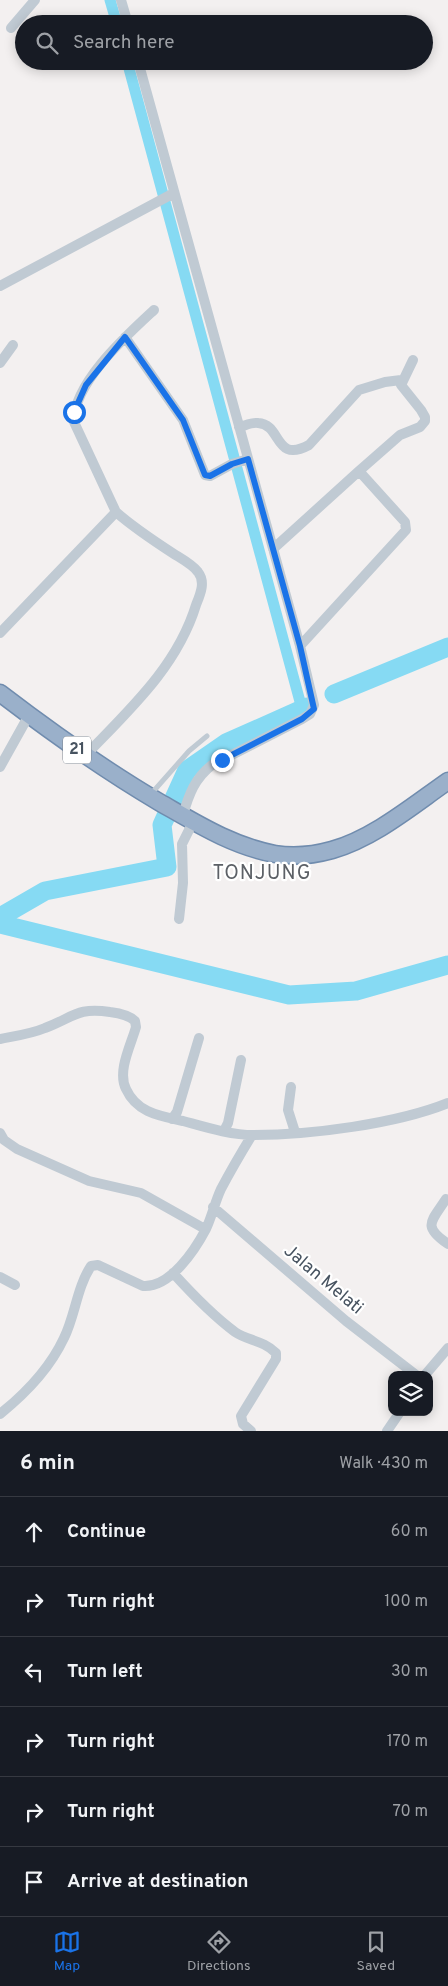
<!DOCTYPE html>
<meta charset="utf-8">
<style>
body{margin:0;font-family:Overpass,sans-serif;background:#242831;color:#f1f3f6}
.controls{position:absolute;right:15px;bottom:15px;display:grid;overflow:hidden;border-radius:10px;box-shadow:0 2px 12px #0003}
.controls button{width:45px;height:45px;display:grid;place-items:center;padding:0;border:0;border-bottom:1px solid #363941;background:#171b24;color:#f1f3f6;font:25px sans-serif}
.stop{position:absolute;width:15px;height:15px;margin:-11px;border:4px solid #1a73e8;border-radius:50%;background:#fff}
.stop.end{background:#1a73e8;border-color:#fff;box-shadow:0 1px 5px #0008}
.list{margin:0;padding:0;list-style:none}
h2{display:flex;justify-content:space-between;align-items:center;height:65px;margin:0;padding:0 20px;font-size:21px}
h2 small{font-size:16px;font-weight:400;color:#9ea1a6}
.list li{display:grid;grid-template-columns:32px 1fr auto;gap:15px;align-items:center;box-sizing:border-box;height:70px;padding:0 20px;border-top:1px solid #363941}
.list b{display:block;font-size:19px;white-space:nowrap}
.list em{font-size:16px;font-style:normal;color:#9ea1a6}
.icon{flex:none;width:28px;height:28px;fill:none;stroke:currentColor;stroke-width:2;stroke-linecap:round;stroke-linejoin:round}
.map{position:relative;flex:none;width:448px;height:1431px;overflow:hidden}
.search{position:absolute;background:#171b24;box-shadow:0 2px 12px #0003;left:15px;right:15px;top:15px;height:55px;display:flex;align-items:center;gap:12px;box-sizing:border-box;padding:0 18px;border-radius:28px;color:#9ea1a6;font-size:19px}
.sheet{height:485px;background:#171b24}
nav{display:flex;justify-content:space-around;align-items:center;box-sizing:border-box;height:70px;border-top:1px solid #363941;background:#171b24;font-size:14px;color:#9ea1a6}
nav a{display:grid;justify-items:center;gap:2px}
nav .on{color:#1a73e8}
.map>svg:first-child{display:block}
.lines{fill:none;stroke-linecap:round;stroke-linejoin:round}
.canal{stroke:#86daf3;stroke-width:11}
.river{stroke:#86daf3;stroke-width:19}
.trunk-casing{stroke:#708cae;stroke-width:19}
.service{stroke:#c0cad3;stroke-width:5}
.minor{stroke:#c0cad3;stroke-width:10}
.trunk{stroke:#9ab0ca;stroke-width:16}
.route{stroke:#1a73e8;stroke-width:6}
.labels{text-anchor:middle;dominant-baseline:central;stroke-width:4.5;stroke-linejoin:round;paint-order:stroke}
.shield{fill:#fff;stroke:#7e8790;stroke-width:1}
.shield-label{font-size:16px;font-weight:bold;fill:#475360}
.street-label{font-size:18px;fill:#475360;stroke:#fff}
.quarter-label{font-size:20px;letter-spacing:1px;fill:#5c6066;stroke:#fff}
</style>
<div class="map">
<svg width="448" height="1431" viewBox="0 0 448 1431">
<rect width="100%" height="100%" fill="#f3f0f0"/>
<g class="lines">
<path class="canal" d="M110,0L117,24
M127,61L302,709"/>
<path class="river" d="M334,694L448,647
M0,917L45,891L167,867L162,825L187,770L226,743L307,707
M0,924L289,995L356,991L448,965"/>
<defs>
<path id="trunk" d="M0,693C51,732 103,769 159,802C196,823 232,846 275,854C293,857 314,855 332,850C374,838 412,806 448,781"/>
</defs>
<use href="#trunk" class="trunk-casing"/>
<path class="service" d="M151,794L189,751L207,736"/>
<path class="minor" d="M121,0L128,24
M11,28L35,0
M138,61L300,646L314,705L310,714L302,719L212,765C195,778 189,794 183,815
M0,286L174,193
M125,337L183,420L205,475L210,476L232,464L248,459
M0,363L13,345
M239,427C244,426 252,422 258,423C282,424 274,464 309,445L359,390L385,382L401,380
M273,549L359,471
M0,633L116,512
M300,646L406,530L405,522L359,471L400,435L420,427L425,421V417L421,410L401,385L413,360
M85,756C129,710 177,667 196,605C200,595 206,582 198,572C193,565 182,559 174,554C154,541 134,528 116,512L74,422C73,383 127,335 154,310
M0,767L29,715
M179,919L183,883L182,844L193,822
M0,1039C15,1036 31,1034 45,1028C74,1017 77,1007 110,1012C118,1013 129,1015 135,1021L136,1027C131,1045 117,1071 126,1089C137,1113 160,1116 183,1121C205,1127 230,1135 254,1135C310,1135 396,1124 448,1103
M291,1087L288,1110L295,1132
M172,1119L177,1112L199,1038
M224,1131L228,1123L241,1060
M0,1133L4,1140L17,1149L89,1181L141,1193L205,1229
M446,1199C431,1222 422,1226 448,1244
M213,1207L346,1321L416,1375
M173,1273C192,1294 212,1315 235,1332C248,1341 263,1340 276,1353V1359L241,1416L243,1424L251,1431
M0,1277L15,1285
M425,1375L448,1348
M0,1414C25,1394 50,1368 64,1338C75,1316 77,1287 91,1266L98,1265L143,1286C170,1288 195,1250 206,1229C212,1216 215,1202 221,1189C231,1170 241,1153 252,1135
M387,1431L400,1412"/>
<use href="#trunk" class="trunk"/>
</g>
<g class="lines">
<path class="route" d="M74,412L86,385L125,337L183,420L205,475L210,476L232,464L248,459L300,646L314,709L302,719L222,760"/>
</g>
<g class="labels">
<rect class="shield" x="63" y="736.5" width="28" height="27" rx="4"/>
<g class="shield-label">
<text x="77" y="750">21</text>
</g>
<g class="street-label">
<text transform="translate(323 1280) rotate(40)">Jalan Melati</text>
</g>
<g class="quarter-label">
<text x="262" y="874">TONJUNG</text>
</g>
</g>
</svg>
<div class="controls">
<button><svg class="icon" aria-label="layers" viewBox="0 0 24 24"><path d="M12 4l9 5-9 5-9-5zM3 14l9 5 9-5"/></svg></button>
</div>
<div class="stop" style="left:74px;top:412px"></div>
<div class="stop end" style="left:222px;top:760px"></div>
<div class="search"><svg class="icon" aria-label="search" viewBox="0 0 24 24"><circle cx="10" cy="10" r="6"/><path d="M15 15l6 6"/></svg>Search here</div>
</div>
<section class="sheet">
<h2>6 min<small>Walk · 430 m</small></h2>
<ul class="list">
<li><svg class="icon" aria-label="ahead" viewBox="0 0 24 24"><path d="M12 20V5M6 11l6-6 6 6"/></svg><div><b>Continue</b></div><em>60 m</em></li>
<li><svg class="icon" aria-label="right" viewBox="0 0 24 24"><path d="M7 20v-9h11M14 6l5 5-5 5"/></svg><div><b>Turn right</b></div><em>100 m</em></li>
<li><svg class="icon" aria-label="left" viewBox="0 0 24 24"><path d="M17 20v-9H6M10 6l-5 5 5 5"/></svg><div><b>Turn left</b></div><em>30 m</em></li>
<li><svg class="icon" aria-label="right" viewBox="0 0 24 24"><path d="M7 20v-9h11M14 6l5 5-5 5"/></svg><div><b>Turn right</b></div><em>170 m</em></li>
<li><svg class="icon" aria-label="right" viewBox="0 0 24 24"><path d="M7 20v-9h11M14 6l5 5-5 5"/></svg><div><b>Turn right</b></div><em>70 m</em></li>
<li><svg class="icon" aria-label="arrive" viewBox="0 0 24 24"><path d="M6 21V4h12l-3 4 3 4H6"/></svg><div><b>Arrive at destination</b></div></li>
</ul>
</section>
<nav>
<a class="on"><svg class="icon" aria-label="map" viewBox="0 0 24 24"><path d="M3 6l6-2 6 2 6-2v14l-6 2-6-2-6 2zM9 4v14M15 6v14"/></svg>Map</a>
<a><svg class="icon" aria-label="directions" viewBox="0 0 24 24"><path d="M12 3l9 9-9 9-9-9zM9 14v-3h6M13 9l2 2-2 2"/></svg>Directions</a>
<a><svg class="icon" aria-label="saved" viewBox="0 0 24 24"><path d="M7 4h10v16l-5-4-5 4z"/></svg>Saved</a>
</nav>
